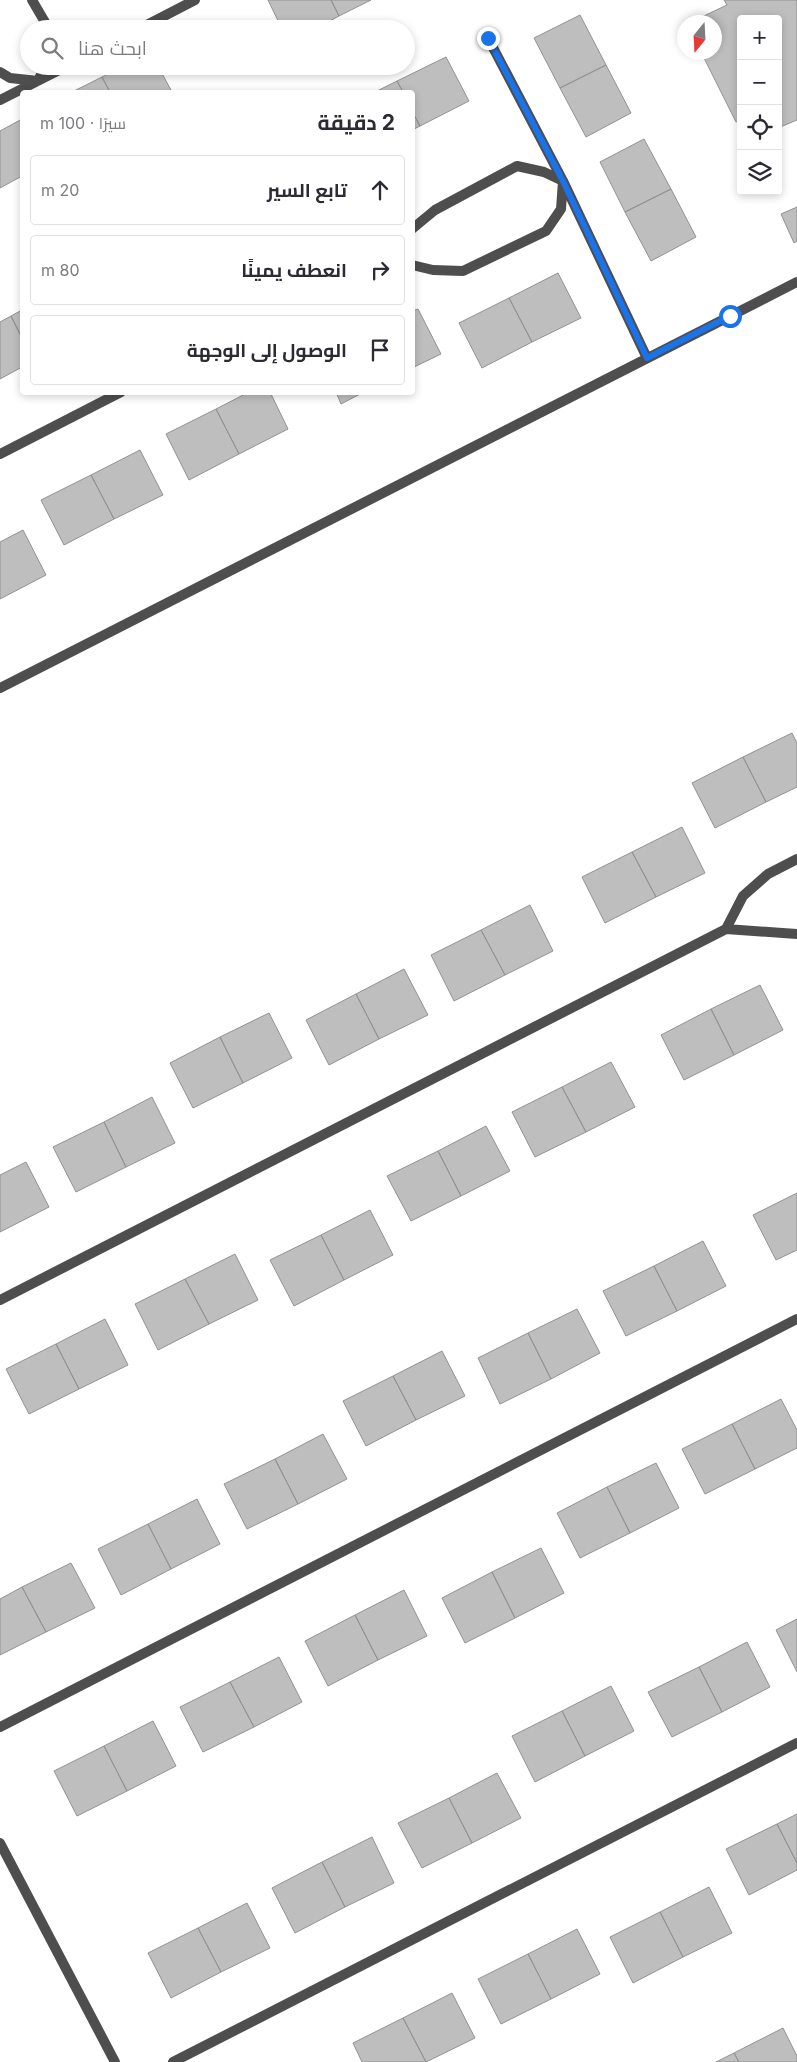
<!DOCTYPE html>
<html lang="ar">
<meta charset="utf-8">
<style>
body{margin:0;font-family:Inter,Cairo,sans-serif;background:#f2f2f3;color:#2b2b33;direction:rtl}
.controls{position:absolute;right:15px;top:15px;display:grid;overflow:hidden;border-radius:5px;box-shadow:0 2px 8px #0003}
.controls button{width:45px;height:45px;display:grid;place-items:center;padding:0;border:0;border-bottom:1px solid #e1e1e2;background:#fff;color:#2b2b33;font:25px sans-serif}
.compass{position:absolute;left:677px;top:15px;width:45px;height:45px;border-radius:50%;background:#fff;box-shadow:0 2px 8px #0003;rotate:198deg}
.stop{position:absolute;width:15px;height:15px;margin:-11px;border:4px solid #1a73e8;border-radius:50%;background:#fff}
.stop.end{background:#1a73e8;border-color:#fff;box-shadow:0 1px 5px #0008}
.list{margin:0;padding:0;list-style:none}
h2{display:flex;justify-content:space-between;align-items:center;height:65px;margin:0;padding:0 20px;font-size:21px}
h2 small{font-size:16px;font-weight:400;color:#7c7c81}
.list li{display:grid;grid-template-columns:32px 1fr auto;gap:15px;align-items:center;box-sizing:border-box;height:70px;margin:0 10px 10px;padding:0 10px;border:1px solid #e1e1e2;border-radius:5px}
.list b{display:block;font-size:19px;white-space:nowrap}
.list em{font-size:16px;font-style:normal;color:#7c7c81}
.icon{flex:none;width:28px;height:28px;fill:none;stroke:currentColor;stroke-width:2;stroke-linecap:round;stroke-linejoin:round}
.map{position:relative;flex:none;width:797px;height:2062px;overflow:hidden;direction:ltr}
.search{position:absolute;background:#fff;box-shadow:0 2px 8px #0003;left:20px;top:20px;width:395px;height:55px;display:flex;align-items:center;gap:12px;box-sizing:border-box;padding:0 18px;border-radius:28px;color:#7c7c81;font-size:19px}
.panel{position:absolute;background:#fff;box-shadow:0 2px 8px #0003;left:20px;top:90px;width:395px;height:305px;border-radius:5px;direction:rtl}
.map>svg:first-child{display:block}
.building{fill:#bebebe;stroke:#929292}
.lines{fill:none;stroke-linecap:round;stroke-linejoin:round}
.minor{stroke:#4e4e4e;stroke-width:10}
.route{stroke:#1a73e8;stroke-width:6}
</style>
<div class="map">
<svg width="797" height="2062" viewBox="0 0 797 2062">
<rect width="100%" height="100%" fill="#fff"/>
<path class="building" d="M268,0H331L339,16L315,29H282Z
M331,0H371L339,16Z
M724,0H797V120L778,128V19H741V119L736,122L701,52H714V22H691L727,5Z
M580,15L606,65L560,88L534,38Z
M446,57L469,101L420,126L412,111V92H403L397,81Z
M606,65L631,113L586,137L560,88Z
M124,66H158L172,92H110L102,77Z
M102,77L110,92H72Z
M397,81L403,92H375Z
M412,111L420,126L412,130Z
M22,119V176L0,188V131Z
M644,139L671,189L625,212L600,162Z
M671,189L696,237L651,261L625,212Z
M797,207V241L794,243L781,214Z
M558,273L581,318L532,342L509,298Z
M509,298L532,342L482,368L459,323Z
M418,309L441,354L412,368V311Z
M22,310V338L11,316Z
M11,316L22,338V367L0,379V322Z
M249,392H270L288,429L239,454L216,409Z
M336,392H364L341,404Z
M216,409L239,454L189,480L166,434Z
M140,450L163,495L114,519L91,475Z
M91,475L114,519L64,545L41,500Z
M23,530L46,575L0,599V542Z
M792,733L797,743V787L766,802L743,757Z
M743,757L766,802L715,828L692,783Z
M682,827L705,873L656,897L632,852Z
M632,852L656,897L605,923L582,877Z
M530,905L553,951L505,975L481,930Z
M481,930L505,975L454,1001L431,955Z
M404,969L428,1015L379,1039L356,994Z
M760,985L783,1030L734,1055L711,1009Z
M356,994L379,1039L329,1065L306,1020Z
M711,1009L734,1055L684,1080L661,1035Z
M269,1013L292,1058L243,1083L220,1037Z
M220,1037L243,1083L193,1108L170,1063Z
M611,1062L635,1107L586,1132L562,1087Z
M562,1087L586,1132L535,1157L512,1112Z
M152,1097L175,1143L126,1167L104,1122Z
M104,1122L126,1167L76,1192L53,1147Z
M486,1126L510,1171L461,1196L438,1151Z
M438,1151L461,1196L411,1221L387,1176Z
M26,1162L49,1207L0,1232V1175Z
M797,1193V1250L776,1260L753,1215Z
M370,1210L393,1255L344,1280L321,1235Z
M321,1235L344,1280L294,1306L270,1260Z
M703,1241L726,1286L677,1311L654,1266Z
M235,1254L258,1300L209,1324L185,1279Z
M654,1266L677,1311L626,1336L603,1291Z
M185,1279L209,1324L158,1350L135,1304Z
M577,1309L600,1353L551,1379L528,1333Z
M105,1319L128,1365L79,1389L56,1344Z
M528,1333L551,1379L500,1404L478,1358Z
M56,1344L79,1389L29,1414L6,1369Z
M442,1351L465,1396L416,1420L393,1376Z
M393,1376L416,1420L366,1446L343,1401Z
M781,1399L797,1430V1448L755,1469L732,1424Z
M732,1424L755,1469L705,1494L682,1449Z
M323,1434L347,1479L298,1504L275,1459Z
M275,1459L298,1504L247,1529L224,1484Z
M656,1463L679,1508L630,1533L607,1487Z
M607,1487L630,1533L580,1558L557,1513Z
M197,1499L220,1544L171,1569L148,1524Z
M148,1524L171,1569L121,1595L98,1549Z
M541,1548L564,1593L515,1618L492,1572Z
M71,1563L95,1608L46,1632L22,1587Z
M492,1572L515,1618L465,1643L442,1598Z
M22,1587L46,1632L0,1655V1599Z
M404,1590L427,1636L378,1660L355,1615Z
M355,1615L378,1660L328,1686L305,1641Z
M797,1619V1672L776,1630Z
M747,1642L770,1687L722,1712L699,1667Z
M279,1657L302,1702L254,1727L230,1682Z
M699,1667L722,1712L672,1737L648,1692Z
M230,1682L254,1727L203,1752L180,1707Z
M611,1686L634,1731L585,1756L562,1711Z
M562,1711L585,1756L535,1782L512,1736Z
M153,1721L176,1766L127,1791L104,1746Z
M104,1746L127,1791L77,1816L54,1771Z
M497,1773L521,1818L472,1843L449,1798Z
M449,1798L472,1843L422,1868L398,1823Z
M797,1814V1863L777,1824Z
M777,1824L797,1863V1870L749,1895L726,1849Z
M372,1837L394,1883L345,1907L322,1862Z
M322,1862L345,1907L295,1933L272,1888Z
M709,1887L732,1933L683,1957L660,1912Z
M247,1903L270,1948L221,1972L198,1928Z
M660,1912L683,1957L633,1983L610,1937Z
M198,1928L221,1972L171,1998L148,1953Z
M577,1929L600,1974L551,1999L528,1954Z
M528,1954L551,1999L501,2024L478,1979Z
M452,1993L475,2038L426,2062L403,2018Z
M403,2018L426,2062H362L353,2043Z
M783,2028L797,2056V2062H739L734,2053Z
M734,2053L739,2062H716Z"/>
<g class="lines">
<path class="minor" d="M32,0L49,29
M139,29L195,0
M488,38L563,181L647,358
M0,72L10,78L38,81L45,66
M0,100L67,66
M412,229L435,210L517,166L544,172L563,181L561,209L546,231L463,271L433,270L412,265
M0,454L121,392
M0,688L797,282
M726,929L743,896L768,874L797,859
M0,1300L726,929L797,934
M0,1727L797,1319
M0,1843L115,2062
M173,2062L797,1743"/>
</g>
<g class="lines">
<path class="route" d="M488,38L563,181L647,358L730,316"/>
</g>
</svg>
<div class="controls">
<button>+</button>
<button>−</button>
<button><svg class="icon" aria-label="locate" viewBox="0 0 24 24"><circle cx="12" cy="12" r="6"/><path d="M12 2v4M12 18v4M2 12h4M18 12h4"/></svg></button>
<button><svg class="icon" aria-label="layers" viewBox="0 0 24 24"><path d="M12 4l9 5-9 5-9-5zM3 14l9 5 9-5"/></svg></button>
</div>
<svg class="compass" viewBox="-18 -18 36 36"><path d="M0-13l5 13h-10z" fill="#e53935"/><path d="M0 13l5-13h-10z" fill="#7c7c81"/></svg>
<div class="stop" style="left:730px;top:316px"></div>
<div class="stop end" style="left:488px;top:38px"></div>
<div class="search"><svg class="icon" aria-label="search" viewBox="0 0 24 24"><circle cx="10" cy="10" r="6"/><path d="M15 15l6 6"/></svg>ابحث هنا</div>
<section class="panel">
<h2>2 دقيقة<small>سيرًا · 100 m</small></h2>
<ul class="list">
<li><svg class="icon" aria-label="ahead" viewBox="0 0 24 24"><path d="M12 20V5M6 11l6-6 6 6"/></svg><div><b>تابع السير</b></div><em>20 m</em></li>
<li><svg class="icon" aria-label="right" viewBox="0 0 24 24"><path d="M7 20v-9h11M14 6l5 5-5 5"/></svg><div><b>انعطف يمينًا</b></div><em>80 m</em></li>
<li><svg class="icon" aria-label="arrive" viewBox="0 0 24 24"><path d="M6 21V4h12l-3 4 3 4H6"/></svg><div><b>الوصول إلى الوجهة</b></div></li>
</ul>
</section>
</div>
